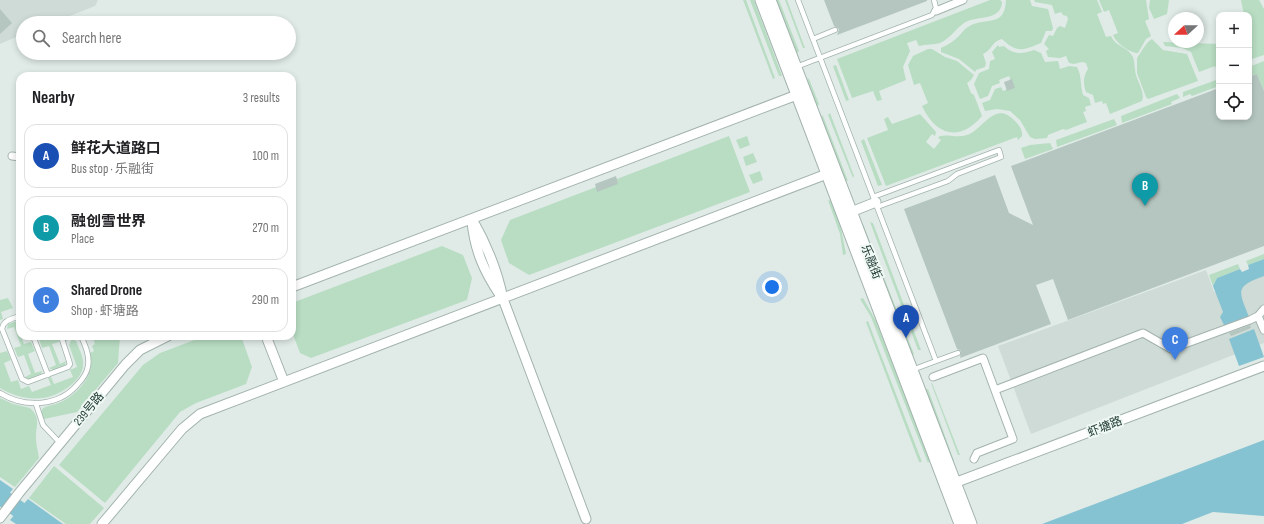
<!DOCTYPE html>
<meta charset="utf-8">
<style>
body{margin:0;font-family:"Sofia Sans Condensed","Noto Sans SC",sans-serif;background:#f2f2f2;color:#202124}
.controls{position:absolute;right:12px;top:12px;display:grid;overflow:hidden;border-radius:8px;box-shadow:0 2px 6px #0003}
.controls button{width:36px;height:36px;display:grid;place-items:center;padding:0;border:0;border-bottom:1px solid #e0e0e0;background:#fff;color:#202124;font:20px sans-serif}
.compass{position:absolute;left:1168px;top:12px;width:36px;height:36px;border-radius:50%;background:#fff;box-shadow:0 2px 6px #0003;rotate:249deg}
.you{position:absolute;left:772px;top:287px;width:14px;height:14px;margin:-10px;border:3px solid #fff;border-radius:50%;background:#1a73e8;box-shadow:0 0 0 6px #1a73e833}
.badge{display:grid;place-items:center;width:26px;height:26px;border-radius:50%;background:#7f4d3a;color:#fff;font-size:13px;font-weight:700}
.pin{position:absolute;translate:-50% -33px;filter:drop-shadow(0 1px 2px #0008)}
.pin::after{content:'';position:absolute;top:21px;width:14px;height:12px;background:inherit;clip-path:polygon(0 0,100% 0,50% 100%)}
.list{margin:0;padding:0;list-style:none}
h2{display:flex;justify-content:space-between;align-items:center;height:52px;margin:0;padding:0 16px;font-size:17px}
h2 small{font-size:13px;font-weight:400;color:#757577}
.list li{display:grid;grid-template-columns:26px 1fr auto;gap:12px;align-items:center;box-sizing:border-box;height:64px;margin:0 8px 8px;padding:0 8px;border:1px solid #e0e0e0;border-radius:12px}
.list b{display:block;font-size:15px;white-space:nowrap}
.list p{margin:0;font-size:13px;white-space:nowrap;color:#757577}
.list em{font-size:13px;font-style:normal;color:#757577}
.icon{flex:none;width:22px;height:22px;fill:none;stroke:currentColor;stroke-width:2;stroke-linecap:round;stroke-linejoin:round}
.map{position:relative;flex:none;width:1264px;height:524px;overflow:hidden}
.search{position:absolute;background:#fff;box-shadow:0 2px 6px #0003;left:16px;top:16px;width:280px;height:44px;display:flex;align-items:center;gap:10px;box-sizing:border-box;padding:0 14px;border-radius:22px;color:#757577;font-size:15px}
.panel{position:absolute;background:#fff;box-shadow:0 2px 6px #0003;left:16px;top:72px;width:280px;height:268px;border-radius:12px}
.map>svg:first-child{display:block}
.built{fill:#cedbd6}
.green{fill:#b8ddc3}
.water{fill:#86c3d2}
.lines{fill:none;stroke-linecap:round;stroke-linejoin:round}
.river{stroke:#86c3d2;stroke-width:17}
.building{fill:#b5c6c0}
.service-casing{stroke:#a3b3ae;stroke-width:6}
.pedestrian-casing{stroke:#a3b3ae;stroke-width:9}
.minor-casing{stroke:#a3b3ae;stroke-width:11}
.tertiary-casing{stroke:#a3b3ae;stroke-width:13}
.service{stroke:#fff;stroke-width:4.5}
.pedestrian{stroke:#fff;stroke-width:7}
.minor{stroke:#fff;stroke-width:9}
.tertiary{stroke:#fff;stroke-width:11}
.labels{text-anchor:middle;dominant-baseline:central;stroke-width:4;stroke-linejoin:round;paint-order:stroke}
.street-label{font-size:12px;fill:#203c35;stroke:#f0f8f4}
</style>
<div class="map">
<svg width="1264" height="524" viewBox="0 0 1264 524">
<rect width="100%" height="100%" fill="#e0ebe7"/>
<path class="built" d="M0,0H98L95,6L52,23H23V34L0,44Z
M1206,270L1214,292L1264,273V343L1031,434L998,346Z"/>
<path class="green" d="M743,0H746L775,78L773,79Z
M750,0H754L782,76H779Z
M776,0H779L799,51L797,53Z
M785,0H787L805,48H803Z
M990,0H1000L1002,2C1001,22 976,15 964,23C955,29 951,38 940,43C933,45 926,44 919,46L916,40L907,43L910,51L903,67L906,80L879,91L882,100L877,101L873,91L852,98L837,59Z
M1006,0H1030L1032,6L1048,9L1053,28L1052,31H1046L1041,43C1022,51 1017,53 1002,39C991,42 992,50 983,54L986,63L985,67L976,70L975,72L959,59L941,52V48C948,45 954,41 959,36C962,33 964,29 968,27C984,16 1005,29 1006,0Z
M1034,0H1097L1102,12L1097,14L1106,37L1111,36C1115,46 1125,46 1131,54C1135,59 1134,64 1135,69C1135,79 1146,92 1142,101L1110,114L1106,103L1103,104L1102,101L1095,103L1093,95L1086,92C1083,84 1083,76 1088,69L1086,63L1082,62L1074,64L1069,63L1066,56L1060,58L1048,57L1046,51L1049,49L1044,44L1049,35L1053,36L1057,28L1060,26L1065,28L1068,19L1067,16L1063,15L1061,12L1055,14L1052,5L1035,2Z
M1099,0H1146L1149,19L1145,21L1151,36L1146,39L1138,53C1130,53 1116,43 1113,35L1118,33L1109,10L1104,12Z
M1150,0H1169L1167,14L1154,19L1149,8Z
M1241,0H1259L1264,9V55L1249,60V15H1244Z
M1152,39L1163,50L1187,54L1198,81L1148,99L1146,97L1137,73V58C1141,53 1146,42 1152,39Z
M1163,42L1219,44V72L1218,73L1215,66L1199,72L1191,52L1182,48L1165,46Z
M998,45L999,47L1004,46C1013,55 1022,54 1034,50L1041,53L1045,62L1058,61L1060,69L1069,66L1077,67C1082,76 1080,85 1083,95L1089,98L1091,105L1085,107L1086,111L1083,112L1087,122L1066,130L1063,129L1048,135L1047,138L1035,139L1030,137L1020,120L1010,111L997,109L985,111L982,103L990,100L995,89L1001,87L1003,91L1013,87L1009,76L999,80L1000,83L992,86L988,96L980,99L974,84L979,73L989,69L990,61L995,59L992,52Z
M928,49H932L945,57L957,61L974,75L971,80L967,83L971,93L974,95L982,116C960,142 936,136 922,106L928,103L920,83L914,85L908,65L913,56Z
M1264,61V91L1257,74L1249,77V67Z
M836,65L849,100L846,101L833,66Z
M807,78L809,79L819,104L817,107Z
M1219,79V86L1192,96L1190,94L1183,97V92Z
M1177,94L1180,98L1171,102L1172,104L1122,123L1121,116Z
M830,113L854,176L853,178L828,115Z
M920,114L936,132L935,136L932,134L926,142L934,149L941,140L938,138L940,136C949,134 957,138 967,135C983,130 994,100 1014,120C1018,124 1023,130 1022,136L1018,140L1017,137L886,186L867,138L888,130L884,119L888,117L892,124Z
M821,115L823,116L848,181L845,180Z
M1114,119L1117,125L1057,147L1056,140Z
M729,136L750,192L529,275L509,263L501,240L510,220Z
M747,136L750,145L740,149L736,140Z
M864,139L882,185L878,186L861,141Z
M1050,143L1053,149L1025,159L1021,148L1030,145Z
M753,153L757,162L746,166L743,157Z
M760,171L763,180L753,184L749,175Z
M828,200L831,201L841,229L846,254L843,255L840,234Z
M870,222L873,223L921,350H918Z
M863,224L914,354L912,356L862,225Z
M442,246L463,255L472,278L467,300L311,358L300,353L292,332V303Z
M1264,254V259L1248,265L1246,261Z
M1238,264L1240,269L1217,278L1213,286L1209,275Z
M8,298L13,308L1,312L3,319L0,320V300Z
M863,298L876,321L930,460L928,463L871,317L860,299Z
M20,320V324L17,325L24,344L31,342L35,351L28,354L35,373L42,371L41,374L29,379L25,377L31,374L24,355L18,357L14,348L21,346L14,327L7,329L8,324Z
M868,321L922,462H919L866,322Z
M45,336H57L59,342L52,344L60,364L66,361L65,365L53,370L49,368L56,365L49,346L42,348L39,339Z
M96,336H120L118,363L77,412L44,419L41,412L43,408C49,405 55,405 61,402C79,393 96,374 90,353L94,351L92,346L95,344L93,338Z
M205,336H241L252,367L246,384L196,403L180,412L105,503L59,465L143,365L160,353Z
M72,339L76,341C79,349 84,357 83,365C83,373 77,380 71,385C49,403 24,402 0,388V353L7,351L11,360L4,363L11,382L18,380L21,389L29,386L32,392L51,385L48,378L51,377L54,384L73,377L70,370L77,367L69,345Z
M931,383H932L960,455H958Z
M924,389H928L954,461L953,462Z
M0,398L13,404L30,408C42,419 35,427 36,438C36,445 38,451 39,458L15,487L0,477Z
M54,466L104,508L90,524H66L29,498Z"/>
<path class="water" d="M1264,259V276C1234,287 1239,291 1249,317L1225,327L1220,317L1223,312L1213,286L1217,278L1240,269L1242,272L1249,269L1248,265Z
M1254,329L1264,357L1239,366L1229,339Z
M1264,440V516L1213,512L1182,524H1042Z
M0,480L13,489L0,505Z
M28,499L63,524H16L10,520Z"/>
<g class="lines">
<path class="river" d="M0,496L39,524"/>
</g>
<path class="building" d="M824,0H927V1L837,35L839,29L834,26Z
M0,9L12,23L0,34Z
M1257,74L1264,91V246L1068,320L1053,279L1036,285L1051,324L960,358L961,351L957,349L904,209L995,175L1009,213L1033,225L1011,166L1219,88V117H1249V77Z
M1012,79L1015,88L1007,91L1004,82Z
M616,176L618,184L597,192L595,184Z
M1250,325L1251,328L1231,336L1229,333Z"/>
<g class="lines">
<defs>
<path id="service" d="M798,0L936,361L912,370
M813,39L835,30
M796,67L932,15L936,8L934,0
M873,197L999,150L1001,157L957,174L948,181L877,207
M20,316C12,319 3,320 2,329L22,379L28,382L68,367L70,364L61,336
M33,336L48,375
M62,339L70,336
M936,361L958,353
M0,393C24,408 58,407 77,385C82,380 87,373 88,366C90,356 85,345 81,336
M36,404L43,425L60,443"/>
<path id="pedestrian" d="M936,11L963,0
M12,156L20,157
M1258,316L1264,330
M933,377L983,358L1013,439L977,453L974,459
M995,390L1143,333L1171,349L1250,320L1258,316L1264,309"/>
<path id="minor" d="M851,212L876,202
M472,219C487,245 497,269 503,299L586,519
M472,222C475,251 484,271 500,295
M292,287L802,93
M266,336L284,382
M949,485L1264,366
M0,518L19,493L125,365L140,350L168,336
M102,524L182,429L200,414L832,172"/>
<path id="tertiary" d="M761,0L960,524
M770,0L971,524"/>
</defs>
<use href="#service" class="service-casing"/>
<use href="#pedestrian" class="pedestrian-casing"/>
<use href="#minor" class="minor-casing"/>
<use href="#tertiary" class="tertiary-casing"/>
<use href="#service" class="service"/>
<use href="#pedestrian" class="pedestrian"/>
<use href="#minor" class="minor"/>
<use href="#tertiary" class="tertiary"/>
</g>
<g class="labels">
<g class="street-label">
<text transform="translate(871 262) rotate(69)">乐融街</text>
<text transform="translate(89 409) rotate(-50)">239号路</text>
<text transform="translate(1105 427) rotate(-21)">虾塘路</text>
</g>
</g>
</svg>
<div class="controls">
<button>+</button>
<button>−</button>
<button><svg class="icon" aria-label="locate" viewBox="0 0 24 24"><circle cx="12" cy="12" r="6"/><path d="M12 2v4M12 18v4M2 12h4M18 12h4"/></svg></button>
</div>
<svg class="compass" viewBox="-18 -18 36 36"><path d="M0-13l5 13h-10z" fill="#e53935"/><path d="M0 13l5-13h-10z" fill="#757577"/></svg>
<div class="you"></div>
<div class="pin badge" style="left:906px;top:338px;background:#1a4fb4">A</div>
<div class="pin badge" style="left:1145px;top:206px;background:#0f9aa8">B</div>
<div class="pin badge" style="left:1175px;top:360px;background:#3f7fe0">C</div>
<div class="search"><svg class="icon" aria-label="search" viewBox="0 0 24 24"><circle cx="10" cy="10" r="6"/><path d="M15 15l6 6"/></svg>Search here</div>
<section class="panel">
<h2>Nearby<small>3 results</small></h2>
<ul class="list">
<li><span class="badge" style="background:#1a4fb4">A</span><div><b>鲜花大道路口</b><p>Bus stop · 乐融街</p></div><em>100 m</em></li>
<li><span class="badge" style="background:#0f9aa8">B</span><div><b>融创雪世界</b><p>Place</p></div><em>270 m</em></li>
<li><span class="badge" style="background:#3f7fe0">C</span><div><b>Shared Drone</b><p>Shop · 虾塘路</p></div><em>290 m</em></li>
</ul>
</section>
</div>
